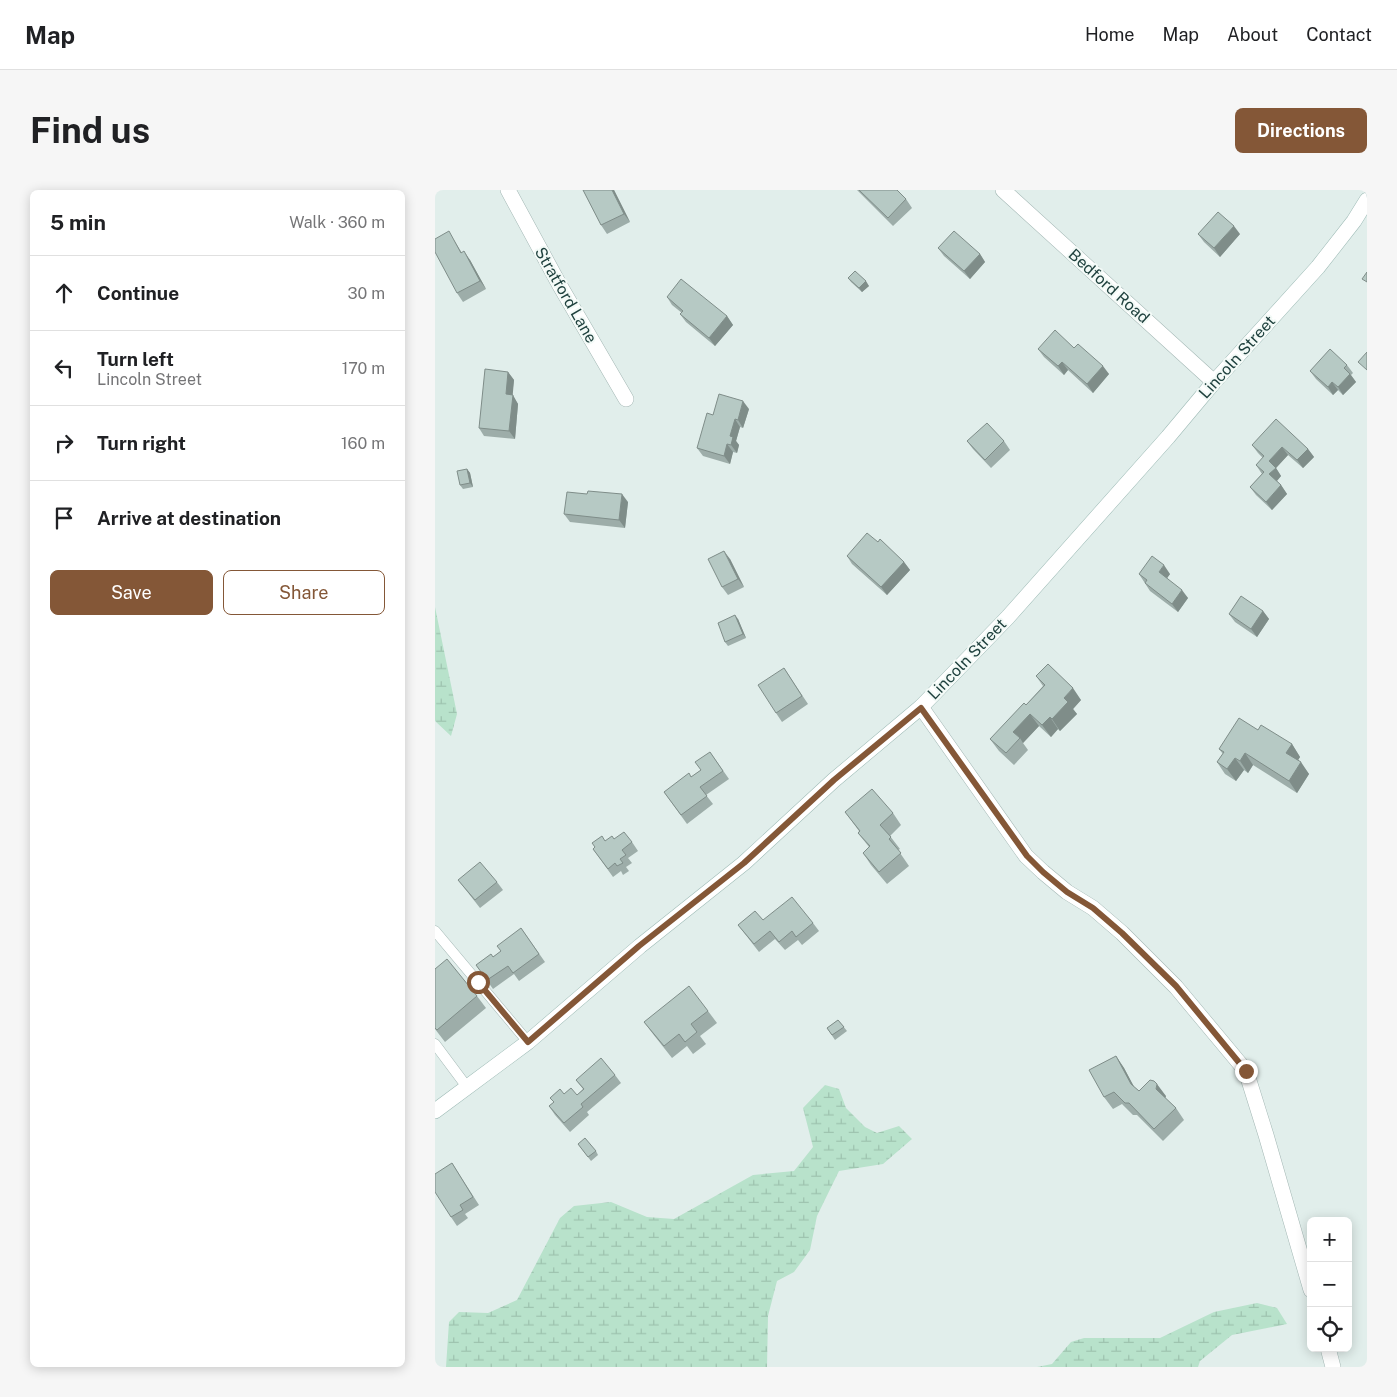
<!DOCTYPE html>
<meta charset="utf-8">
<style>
body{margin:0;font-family:"Public Sans",sans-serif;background:#f6f6f6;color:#202124}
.controls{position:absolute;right:15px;bottom:15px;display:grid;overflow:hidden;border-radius:8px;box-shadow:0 2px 12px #0003}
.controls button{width:45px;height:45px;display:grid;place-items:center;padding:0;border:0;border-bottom:1px solid #e0e0e0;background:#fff;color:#202124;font:25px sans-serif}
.stop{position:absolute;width:15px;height:15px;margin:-11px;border:4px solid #845737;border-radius:50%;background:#fff}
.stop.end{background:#845737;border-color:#fff;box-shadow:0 1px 5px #0008}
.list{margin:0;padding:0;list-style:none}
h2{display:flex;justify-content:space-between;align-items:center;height:65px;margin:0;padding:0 20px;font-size:21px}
h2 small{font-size:16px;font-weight:400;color:#757577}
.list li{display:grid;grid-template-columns:32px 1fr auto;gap:15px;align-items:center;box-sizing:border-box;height:75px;padding:0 20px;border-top:1px solid #e0e0e0}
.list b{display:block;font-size:19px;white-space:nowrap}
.list p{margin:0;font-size:16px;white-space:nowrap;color:#757577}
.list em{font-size:16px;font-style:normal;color:#757577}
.actions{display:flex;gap:10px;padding:15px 20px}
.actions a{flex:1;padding:11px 0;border:1px solid #845737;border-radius:8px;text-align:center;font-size:18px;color:#845737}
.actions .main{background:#845737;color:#fff}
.icon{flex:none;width:28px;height:28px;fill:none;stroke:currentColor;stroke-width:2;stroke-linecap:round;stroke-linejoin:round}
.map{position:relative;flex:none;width:932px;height:1177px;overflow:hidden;border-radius:8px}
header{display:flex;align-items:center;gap:30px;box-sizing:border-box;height:70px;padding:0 25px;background:#fff;border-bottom:1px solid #e0e0e0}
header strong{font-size:24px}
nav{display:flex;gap:28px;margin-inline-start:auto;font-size:18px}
.intro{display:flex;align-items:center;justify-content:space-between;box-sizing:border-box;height:120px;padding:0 30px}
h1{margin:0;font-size:35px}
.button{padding:12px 22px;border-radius:8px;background:#845737;color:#fff;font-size:18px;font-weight:700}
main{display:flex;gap:30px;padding:0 30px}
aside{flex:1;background:#fff;border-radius:8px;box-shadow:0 2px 12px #0003}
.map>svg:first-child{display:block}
.wetland{fill:url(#wetland-marsh)}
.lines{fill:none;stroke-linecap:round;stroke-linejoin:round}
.service-casing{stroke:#a3b7b4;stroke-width:11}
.minor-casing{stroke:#a3b7b4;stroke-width:16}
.secondary-casing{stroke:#9ebbb6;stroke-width:16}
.service{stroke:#fff;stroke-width:10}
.minor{stroke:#fff;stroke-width:15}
.secondary{stroke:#fff;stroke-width:15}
.wall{fill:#9dada9}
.shaded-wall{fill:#7f8d89}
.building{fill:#b6c9c4;stroke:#7f8d89}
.route{stroke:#845737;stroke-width:6}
.labels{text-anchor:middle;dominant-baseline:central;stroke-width:4;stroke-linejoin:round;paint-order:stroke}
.street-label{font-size:16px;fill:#1f413e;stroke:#f3faf7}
</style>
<header>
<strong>Map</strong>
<nav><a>Home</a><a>Map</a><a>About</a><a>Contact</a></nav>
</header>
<div class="intro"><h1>Find us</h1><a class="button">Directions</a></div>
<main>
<aside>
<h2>5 min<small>Walk · 360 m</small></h2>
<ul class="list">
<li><svg class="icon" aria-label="ahead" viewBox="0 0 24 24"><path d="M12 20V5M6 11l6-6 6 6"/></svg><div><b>Continue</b></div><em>30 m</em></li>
<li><svg class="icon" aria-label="left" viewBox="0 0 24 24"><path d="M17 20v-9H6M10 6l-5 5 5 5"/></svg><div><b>Turn left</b><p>Lincoln Street</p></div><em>170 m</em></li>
<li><svg class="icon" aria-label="right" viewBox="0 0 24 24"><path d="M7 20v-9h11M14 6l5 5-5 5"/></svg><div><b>Turn right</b></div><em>160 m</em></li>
<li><svg class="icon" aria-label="arrive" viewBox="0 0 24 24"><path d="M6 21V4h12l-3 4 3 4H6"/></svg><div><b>Arrive at destination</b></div></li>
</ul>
<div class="actions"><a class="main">Save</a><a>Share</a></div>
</aside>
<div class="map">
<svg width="932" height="1177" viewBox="0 0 932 1177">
<defs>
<pattern id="wetland-marsh" width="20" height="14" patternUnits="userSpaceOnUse" patternTransform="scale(1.25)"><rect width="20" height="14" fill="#b8e2cb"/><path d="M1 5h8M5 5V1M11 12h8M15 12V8" fill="none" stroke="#9ec3af"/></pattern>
</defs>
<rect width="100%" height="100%" fill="#e1eeeb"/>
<path class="wetland" d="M0,417L22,524L16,546L0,531Z
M390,895L404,899L411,918L430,937L442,943L464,936L477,949L448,974L404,981L382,1026L375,1060L359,1082L342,1091L333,1126L332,1177H11L14,1132L24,1122L53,1123L82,1110L125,1028L139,1016L176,1012L212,1027L239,1029L318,985L359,981L378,957L368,918Z
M822,1113L842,1118L852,1134L797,1145L765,1171L763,1177H602L617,1174L636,1152L649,1148H725L779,1122Z"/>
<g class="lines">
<defs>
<path id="service" d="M0,741L93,852
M0,854L32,897"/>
<path id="minor" d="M73,0L124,94L191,209
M568,0L779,192
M486,517L591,666L608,682L632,702L658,718L687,743L741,797L811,881L831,945L876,1100
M893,1158L898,1177"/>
<path id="secondary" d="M0,921L93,852L205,756L309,673L399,590L486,517L573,427L733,247L779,192L883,77L919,31L932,10"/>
</defs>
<use href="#service" class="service-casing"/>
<use href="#minor" class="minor-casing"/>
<use href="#secondary" class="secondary-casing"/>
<use href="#service" class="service"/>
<use href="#minor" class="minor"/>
<use href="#secondary" class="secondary"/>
</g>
<path class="wall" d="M148,0H179L195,32L172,44L166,35Z
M422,0H462L471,9L477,18L458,36Z
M763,44H805L785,67L769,52Z
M19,50L27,63L35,70L51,99L28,112L22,103Z
M503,58L545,64L550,72L535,89L509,66Z
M413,88L434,96L427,102L416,92Z
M232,107L292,126L298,135L280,156L251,132L245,124L247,123L237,115Z
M639,158L674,184L658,203L633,180L629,185L609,167L603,159Z
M912,175L918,183L916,185L921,192L908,205L903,200L898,205L881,189L875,181Z
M73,182L79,190L77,205L83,214L80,249L49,246L44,238Z
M314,219L308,238L305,237L301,251L304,255L302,263L298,262L295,274L268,266L262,258L278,225Z
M532,251H569L575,260L556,278L538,259Z
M817,255L873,259L879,267L868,278L853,265L841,278L846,286L842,291L846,295L852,304L837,320L821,305L815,297L827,284L821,275L828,268L823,263Z
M32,279L35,283L38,297L28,299L25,295Z
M193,312L190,338L135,332L129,324Z
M412,366L469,372L475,380L452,405L417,374Z
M295,369L309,397L293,405L287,397Z
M704,384H735L732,388L753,408L743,422L715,401Z
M828,421L834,429L822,447L800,432L794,424Z
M303,429L311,448L293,456L290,452Z
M349,478L373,514L347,532L341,523Z
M601,486L646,510L638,519L642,524L625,541L623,539L616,547L604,536L588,553L593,560L579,575L564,561L555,549L591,515L608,496Z
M823,540L857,554L865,567L863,570L874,584L862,603L818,575L813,583L809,580L801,591L790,584L782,572L788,564L784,559Z
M275,562L294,589L271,605L278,614L252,634L229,602L256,587L266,580Z
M410,622L458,623L466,635L455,646L465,659L463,660L474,676L452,694L436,675L428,663L434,657L423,643L424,641Z
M179,649L197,652L203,661L193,668L197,673L191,677L194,681L188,685L186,681L178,687L158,659L170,651Z
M23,690L62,692L68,700L45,718Z
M328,730L378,733L384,741L367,755L363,750L350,760L340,749L324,762L303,735Z
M86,738L110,772L84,791L79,784L58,799L41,775L58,767L66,761Z
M0,779L42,806L51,818L10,852L0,839Z
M273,821L282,833L265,846L271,854L258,864L252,856L237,868L218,844L209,832Z
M403,830L412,841L400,850L392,838Z
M681,866L689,878L699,897L704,901L731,906L730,908L741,918L749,930L728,951L702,925H698L687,914L678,919L669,907Z
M180,885L186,893L152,922L154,925L135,942L120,925L114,916L129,904L142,905L148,899L141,890Z
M143,954L161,961L163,965L156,971Z
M17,973L44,1015L30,1024L33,1028L22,1036L16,1027Z"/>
<path class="shaded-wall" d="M177,0H179L195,32L189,24Z
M799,36L805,44L785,67L779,58Z
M29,61L35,70L51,99L45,91Z
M545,64L550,72L535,89L529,81Z
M431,91L434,96L427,102L424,98Z
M292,126L298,135L280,156L274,148Z
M627,172L633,180L629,185L623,176Z
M668,176L674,184L658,203L652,194Z
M73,182L79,190L77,213L71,204Z
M915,184L921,192L908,205L903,197Z
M897,192L903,200L898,205L893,197Z
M78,205L83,214L80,249L74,241Z
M308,211L314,219L308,238L303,230Z
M300,229L305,237L301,251L304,255L302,263L296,255L295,246Z
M292,254L298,262L295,274L289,266Z
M847,257L853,265L841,278L846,286L840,293L834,284V271Z
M873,259L879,267L868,278L862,270Z
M32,279L35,283L38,297L35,293Z
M846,295L852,304L837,320L831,312Z
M187,304L193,312L190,338L184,330Z
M289,361L295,369L309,397L303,389Z
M469,372L475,380L452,405L446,397Z
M729,375L735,384L730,391L724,382Z
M747,400L753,408L743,422L737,414Z
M828,421L834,429L822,447L816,439Z
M300,425L303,429L311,448L308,444Z
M638,498L646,510L638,519L642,524L625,541L617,529L629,508Z
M595,524L604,536L588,553L585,548L578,542Z
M615,527L623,539L616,547L607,535Z
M857,554L865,567L860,575L851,563Z
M810,563L818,575L813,583L805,571Z
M800,568L809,580L801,591L792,579Z
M866,572L874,584L862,603L854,591Z
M681,866L689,878L704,906L696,894Z
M722,894L731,906L729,911L721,899Z"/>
<path class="building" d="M148,0H177L189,24L166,35Z
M424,0H462L471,9L453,28Z
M783,22L799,36L779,58L763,44Z
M14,41L26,63L29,61L45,91L22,103L0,62V49Z
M519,41L545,64L529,81L503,58Z
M420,81L431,91L424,98L413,88Z
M932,82V92L927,89Z
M246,89L292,126L274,148L245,124L248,121L232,107Z
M620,140L639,158L643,154L668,176L652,194L627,172L623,176L603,159Z
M895,159L912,175L909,178L915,184L903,197L897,192L893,197L875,181Z
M932,162V180L923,172Z
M50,179L73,182L71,204L78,205L74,241L44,238Z
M284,204L308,211L303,230L300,229L295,246L298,247L296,255L292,254L289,266L262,258L272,223L278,225Z
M841,229L873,259L862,270L847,257L834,271L841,278L834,284L846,295L831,312L815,297L829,282L821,275L829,266L817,255Z
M552,233L569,251L550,270L532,251Z
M32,279L35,293L25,295L22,281Z
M153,301L187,304L184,330L129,324L132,302L152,304Z
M432,343L443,352L445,349L469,372L446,397L412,366Z
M289,361L303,389L287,397L273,369Z
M717,366L729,375L724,382L747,400L737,414L710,393L712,390L704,384Z
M806,406L828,421L816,439L794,424Z
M300,425L308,444L290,452L283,433Z
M613,474L638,498L629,508L633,512L617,529L615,527L607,535L595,524L578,542L585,548L571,563L555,549L589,513L591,515L610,495L601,486Z
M349,478L367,506L341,523L323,495Z
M804,528L823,540L826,535L857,554L851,563L866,572L854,591L810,563L805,571L800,568L792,579L782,572L789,562L784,559Z
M275,562L288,581L265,597L272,606L246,625L229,602L254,583L256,587L266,580L260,572Z
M437,599L458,623L445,635L456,647L454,649L466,663L444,682L428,663L435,656L423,643L425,641L410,622Z
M189,642L197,652L187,660L191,665L185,669L188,673L182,676L180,673L173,679L158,659L160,657L157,653L167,646L170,651L177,646L179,649Z
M45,672L62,692L40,710L23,690Z
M357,707L378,733L361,747L357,741L344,752L335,741L319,754L303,735L320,721L328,730Z
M86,738L104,764L78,783L73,776L52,790L41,775L56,764L58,767L66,761L62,756Z
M12,769L42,806L2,840L0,838V779Z
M254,796L273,821L256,834L262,842L250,852L244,844L229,856L209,832Z
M403,830L409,837L397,845L392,838Z
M681,866L696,894L704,901L715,890L719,891L722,894L721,899L741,918L719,939L694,913H690L679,902L669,907L654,880Z
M166,868L180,885L146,914L148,917L129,933L114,916L119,912L115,908L125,899L129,904L136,898L142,905L149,899L141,890Z
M150,948L161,961L153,967L143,954Z
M17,973L38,1007L25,1015L28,1020L16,1027L0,1002V984Z"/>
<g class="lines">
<path class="route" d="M43,792L93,852L204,756L309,673L399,590L486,518L592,666L608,682L632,702L658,718L687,743L741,796L811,881"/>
</g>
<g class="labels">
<g class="street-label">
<text transform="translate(674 96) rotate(42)">Bedford Road</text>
<text transform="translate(131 105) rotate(60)">Stratford Lane</text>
<text transform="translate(802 167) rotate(-48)">Lincoln Street</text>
<text transform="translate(532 469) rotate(-46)">Lincoln Street</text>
</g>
</g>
</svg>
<div class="controls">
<button>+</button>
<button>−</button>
<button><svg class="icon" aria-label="locate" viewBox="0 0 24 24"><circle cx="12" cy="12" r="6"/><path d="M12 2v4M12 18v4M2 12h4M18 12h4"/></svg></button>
</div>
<div class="stop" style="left:43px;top:792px"></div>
<div class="stop end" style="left:811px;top:881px"></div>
</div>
</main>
